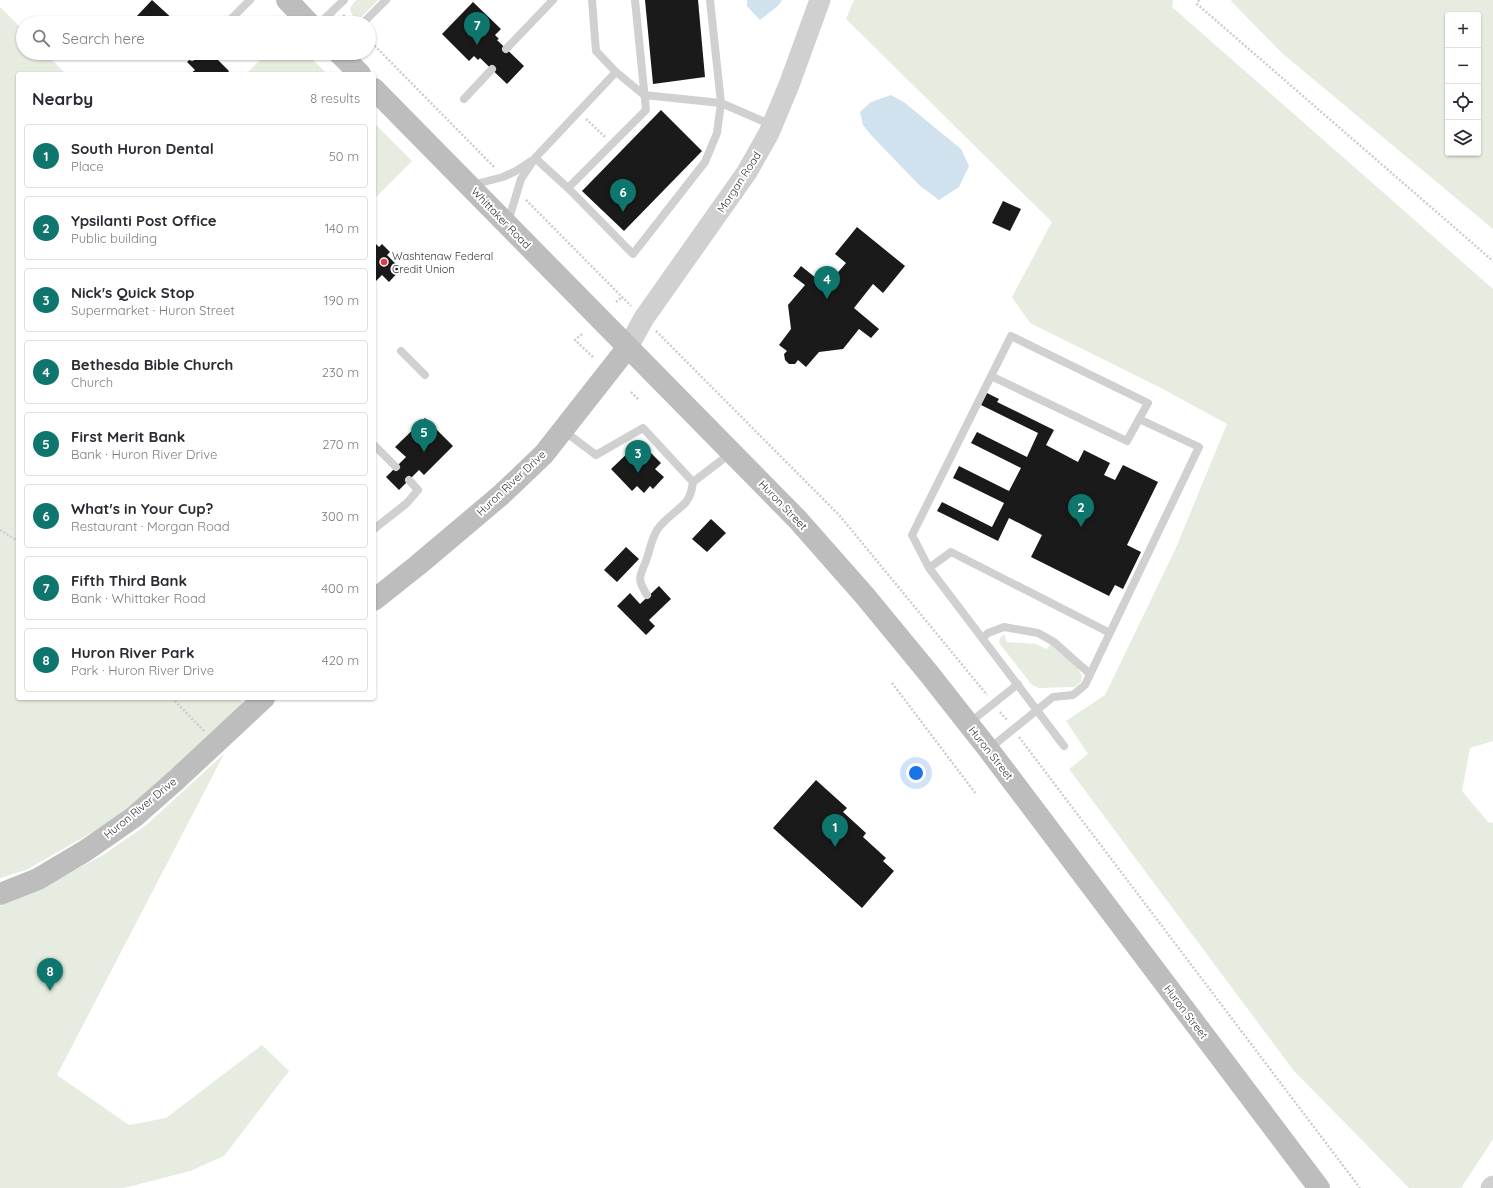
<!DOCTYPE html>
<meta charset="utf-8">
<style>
body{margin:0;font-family:Quicksand,sans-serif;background:#f7f7f7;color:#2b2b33}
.controls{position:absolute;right:12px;top:12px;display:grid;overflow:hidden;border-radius:4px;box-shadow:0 1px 3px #0004}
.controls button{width:36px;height:36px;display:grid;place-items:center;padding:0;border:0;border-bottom:1px solid #e1e1e2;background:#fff;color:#2b2b33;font:20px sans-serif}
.you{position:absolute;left:916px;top:773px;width:14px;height:14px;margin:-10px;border:3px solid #fff;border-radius:50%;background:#1a73e8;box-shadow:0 0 0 6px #1a73e833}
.badge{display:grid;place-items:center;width:26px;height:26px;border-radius:50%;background:#0f766e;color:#fff;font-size:13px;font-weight:700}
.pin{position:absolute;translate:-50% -33px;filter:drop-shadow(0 1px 2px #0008)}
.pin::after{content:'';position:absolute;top:21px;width:14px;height:12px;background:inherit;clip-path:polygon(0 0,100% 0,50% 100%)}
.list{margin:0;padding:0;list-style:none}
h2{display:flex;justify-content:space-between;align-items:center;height:52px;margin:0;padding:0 16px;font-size:17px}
h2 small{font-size:13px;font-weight:400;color:#7c7c81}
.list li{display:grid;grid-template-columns:26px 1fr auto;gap:12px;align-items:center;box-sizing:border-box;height:64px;margin:0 8px 8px;padding:0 8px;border:1px solid #e1e1e2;border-radius:4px}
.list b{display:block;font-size:15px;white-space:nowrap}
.list p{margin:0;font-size:13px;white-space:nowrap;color:#7c7c81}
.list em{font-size:13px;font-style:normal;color:#7c7c81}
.icon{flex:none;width:22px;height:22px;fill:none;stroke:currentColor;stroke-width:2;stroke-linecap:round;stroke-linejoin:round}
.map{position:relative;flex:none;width:1493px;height:1188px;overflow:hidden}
.search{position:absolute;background:#fff;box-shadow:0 1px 3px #0004;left:16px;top:16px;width:360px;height:44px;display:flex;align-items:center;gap:10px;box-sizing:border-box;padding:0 14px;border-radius:22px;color:#7c7c81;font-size:15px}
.panel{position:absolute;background:#fff;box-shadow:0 1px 3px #0004;left:16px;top:72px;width:360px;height:628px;border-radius:4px}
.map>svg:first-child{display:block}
.green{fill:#e6ecdf;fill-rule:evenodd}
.water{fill:#cfe2ee}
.building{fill:#1a1a1a}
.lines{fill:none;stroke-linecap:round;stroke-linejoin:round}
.path{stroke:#cdcdcd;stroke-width:2.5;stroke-dasharray:2 2;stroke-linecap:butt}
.service{stroke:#d0d0d0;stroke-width:8}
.tertiary{stroke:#d0d0d0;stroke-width:21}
.secondary{stroke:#bdbdbd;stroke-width:22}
.poi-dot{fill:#e63946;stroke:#fff;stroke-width:1.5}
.labels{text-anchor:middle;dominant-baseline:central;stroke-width:4;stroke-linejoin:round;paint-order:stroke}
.street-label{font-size:11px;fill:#333;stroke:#fff}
.poi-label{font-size:11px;fill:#333;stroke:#fff;text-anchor:start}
</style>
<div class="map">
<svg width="1493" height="1188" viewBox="0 0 1493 1188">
<rect width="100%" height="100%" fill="#fff"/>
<path class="green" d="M356,0H378L360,18L353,16C348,9 351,6 356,0Z
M854,0H1173L1172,7L1493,289V741L1470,748L1462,791L1488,822L1493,823V1139L1461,1188H1409L1294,1071L1069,769L1088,754L1066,721L1105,695L1175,550L1227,424L1161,388L1030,323L1012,297L1052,222L846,19Z
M1232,0H1493V229L1283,54L1231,1ZM1448,15H1478V153H1448Z
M0,7L23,30V53H45L66,74H18V698H238L247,706L128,812L26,870L0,878Z
M267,53H306L327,74H246Z
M374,123L412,161L374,199Z
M1004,634L1007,642L1036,644L1046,649L1051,644L1076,665L1082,676L1081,682L1075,687L1039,688L1032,685L999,643L1000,638Z
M224,754L57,1075L129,1125L166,1118L262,1045L289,1071L224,1156L190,1171L124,1188H0V906L55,881L103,855L145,826Z"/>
<path class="water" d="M747,0H782L779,5L760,20L747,6Z
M891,95L905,103L961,149L969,166L959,187L939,200L919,185L871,135L863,125L860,112L871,102Z"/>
<path class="building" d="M152,0L175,21L173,23H143L136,17Z
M645,0H698L705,77L653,84Z
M473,2L501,29L495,35L499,39L497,40L524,66L507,84L480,58L478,60L474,56L469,61L442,34Z
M197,53H211L229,71L227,74H190L195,70L187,62Z
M661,110L702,151L624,231L582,191Z
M1003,201L1021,209L1010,231L992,223Z
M857,227L905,266L883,293L873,284L854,308L879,329L871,338L859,329L843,349L819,352L806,367L798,360L795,364H789L785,360L784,354L787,351L779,345L791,329L788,305L805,285L793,276L801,266L826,286L846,263L835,254Z
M374,242L379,247L382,244L390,252L387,255L401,269L389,282L382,275L374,283Z
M987,393L999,399L997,402L1054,430L1046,445L1078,462L1084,450L1110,463L1104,475L1115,480L1123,465L1158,482L1127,545L1141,552L1123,589L1115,585L1109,596L1031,557L1042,535L1009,518L998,541L937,511L942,502L992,527L1004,503L953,478L959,466L1009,491L1021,468L971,443L977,432L1027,457L1038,433L981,405Z
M425,418L453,446L424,475L419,470L399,490L386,477L406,457L395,447Z
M633,448L642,456L648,450L661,463L655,469L664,477L653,489L650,486L644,493L637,486L632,491L611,469Z
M711,519L726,533L707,552L692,539Z
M626,547L639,559L617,582L604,570Z
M659,586L671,599L649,620L655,626L646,635L617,606L630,593L640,604Z
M816,780L847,808L843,812L866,833L863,837L886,858L883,861L894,871L862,908L773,828Z"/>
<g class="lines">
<path class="path" d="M1199,0L1197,4L1493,261
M343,15L351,23
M369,40L495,168
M586,119L605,137
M526,200L631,306
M616,302L622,297
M656,331L840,516L987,695
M582,334L575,340L594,358
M631,392L639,400
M0,530L18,541
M892,683L976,794
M172,698L204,731
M1000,712L1007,720
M1019,737L1360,1188"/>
<path class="service" d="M592,0L596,51L616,72L644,95L721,103L772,125
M227,23L250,0
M320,23L344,0
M363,23L386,0
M506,49L553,0
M192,57L196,53
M616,72L535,158L568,188L633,254L705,162L717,133L721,103L710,0
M464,99L492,69
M472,185L503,177L516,171L531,161
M568,188L646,110L635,0
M508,222L521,179L535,158
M401,351L425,375
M991,376L1127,441L1139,419
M564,431L596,455L643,428L693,482L731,453
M374,445L396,467
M374,529L407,503L418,490L409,480
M929,568L912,535L1011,336L1148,403L1139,419L1199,447L1085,685L1073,695L1053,697L989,749
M647,595C637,579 639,578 646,561C650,550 651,540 657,530C665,518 677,512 686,502C691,496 692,489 693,482
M983,638L988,633L1004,627L1038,633L1054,642L1090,674
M968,724L1018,684
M1064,746L929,568L951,552L1110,633"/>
<path class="tertiary" d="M628,347L644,318L747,172L769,133L789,85L820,0
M1491,1188L1493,1186"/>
<path class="secondary" d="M287,0L309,23
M339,53L360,74
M374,89L798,520L865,596L930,675L989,750L1319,1188
M374,600L418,565L501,495L544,454L628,347
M0,894L38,879L85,851L134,817L176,780L264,698"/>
</g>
<circle class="poi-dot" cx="384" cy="262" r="4"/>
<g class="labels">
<g class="street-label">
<text transform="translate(739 182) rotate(-57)">Morgan Road</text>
<text transform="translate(501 218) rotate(46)">Whittaker Road</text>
<text transform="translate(511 483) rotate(-43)">Huron River Drive</text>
<text transform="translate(783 505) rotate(46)">Huron Street</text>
<text transform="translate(991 753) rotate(52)">Huron Street</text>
<text transform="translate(140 808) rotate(-39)">Huron River Drive</text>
<text transform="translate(1186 1012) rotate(53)">Huron Street</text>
</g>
<g class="poi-label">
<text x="392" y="256">Washtenaw Federal<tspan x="392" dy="13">Credit Union</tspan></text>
</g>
</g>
</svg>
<div class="controls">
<button>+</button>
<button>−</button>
<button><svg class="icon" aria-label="locate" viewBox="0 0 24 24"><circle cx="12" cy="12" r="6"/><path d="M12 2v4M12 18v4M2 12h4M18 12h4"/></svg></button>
<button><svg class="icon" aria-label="layers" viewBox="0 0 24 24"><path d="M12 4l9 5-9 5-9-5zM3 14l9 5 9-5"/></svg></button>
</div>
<div class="you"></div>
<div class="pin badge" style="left:835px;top:847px">1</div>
<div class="pin badge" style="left:1081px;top:527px">2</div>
<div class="pin badge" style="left:638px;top:473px">3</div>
<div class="pin badge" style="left:827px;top:299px">4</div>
<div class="pin badge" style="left:424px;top:452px">5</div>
<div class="pin badge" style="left:623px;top:212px">6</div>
<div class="pin badge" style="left:477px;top:45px">7</div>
<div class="pin badge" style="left:50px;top:991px">8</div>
<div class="search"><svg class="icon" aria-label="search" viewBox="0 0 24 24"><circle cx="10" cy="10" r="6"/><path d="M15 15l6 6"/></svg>Search here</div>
<section class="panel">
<h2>Nearby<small>8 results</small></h2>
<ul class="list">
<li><span class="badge">1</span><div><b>South Huron Dental</b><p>Place</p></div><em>50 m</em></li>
<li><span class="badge">2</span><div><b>Ypsilanti Post Office</b><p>Public building</p></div><em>140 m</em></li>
<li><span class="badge">3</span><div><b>Nick's Quick Stop</b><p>Supermarket · Huron Street</p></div><em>190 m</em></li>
<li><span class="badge">4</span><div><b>Bethesda Bible Church</b><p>Church</p></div><em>230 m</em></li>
<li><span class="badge">5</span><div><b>First Merit Bank</b><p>Bank · Huron River Drive</p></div><em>270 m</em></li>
<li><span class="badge">6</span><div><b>What's in Your Cup?</b><p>Restaurant · Morgan Road</p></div><em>300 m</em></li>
<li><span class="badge">7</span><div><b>Fifth Third Bank</b><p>Bank · Whittaker Road</p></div><em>400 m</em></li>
<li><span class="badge">8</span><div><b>Huron River Park</b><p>Park · Huron River Drive</p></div><em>420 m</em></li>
</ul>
</section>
</div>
